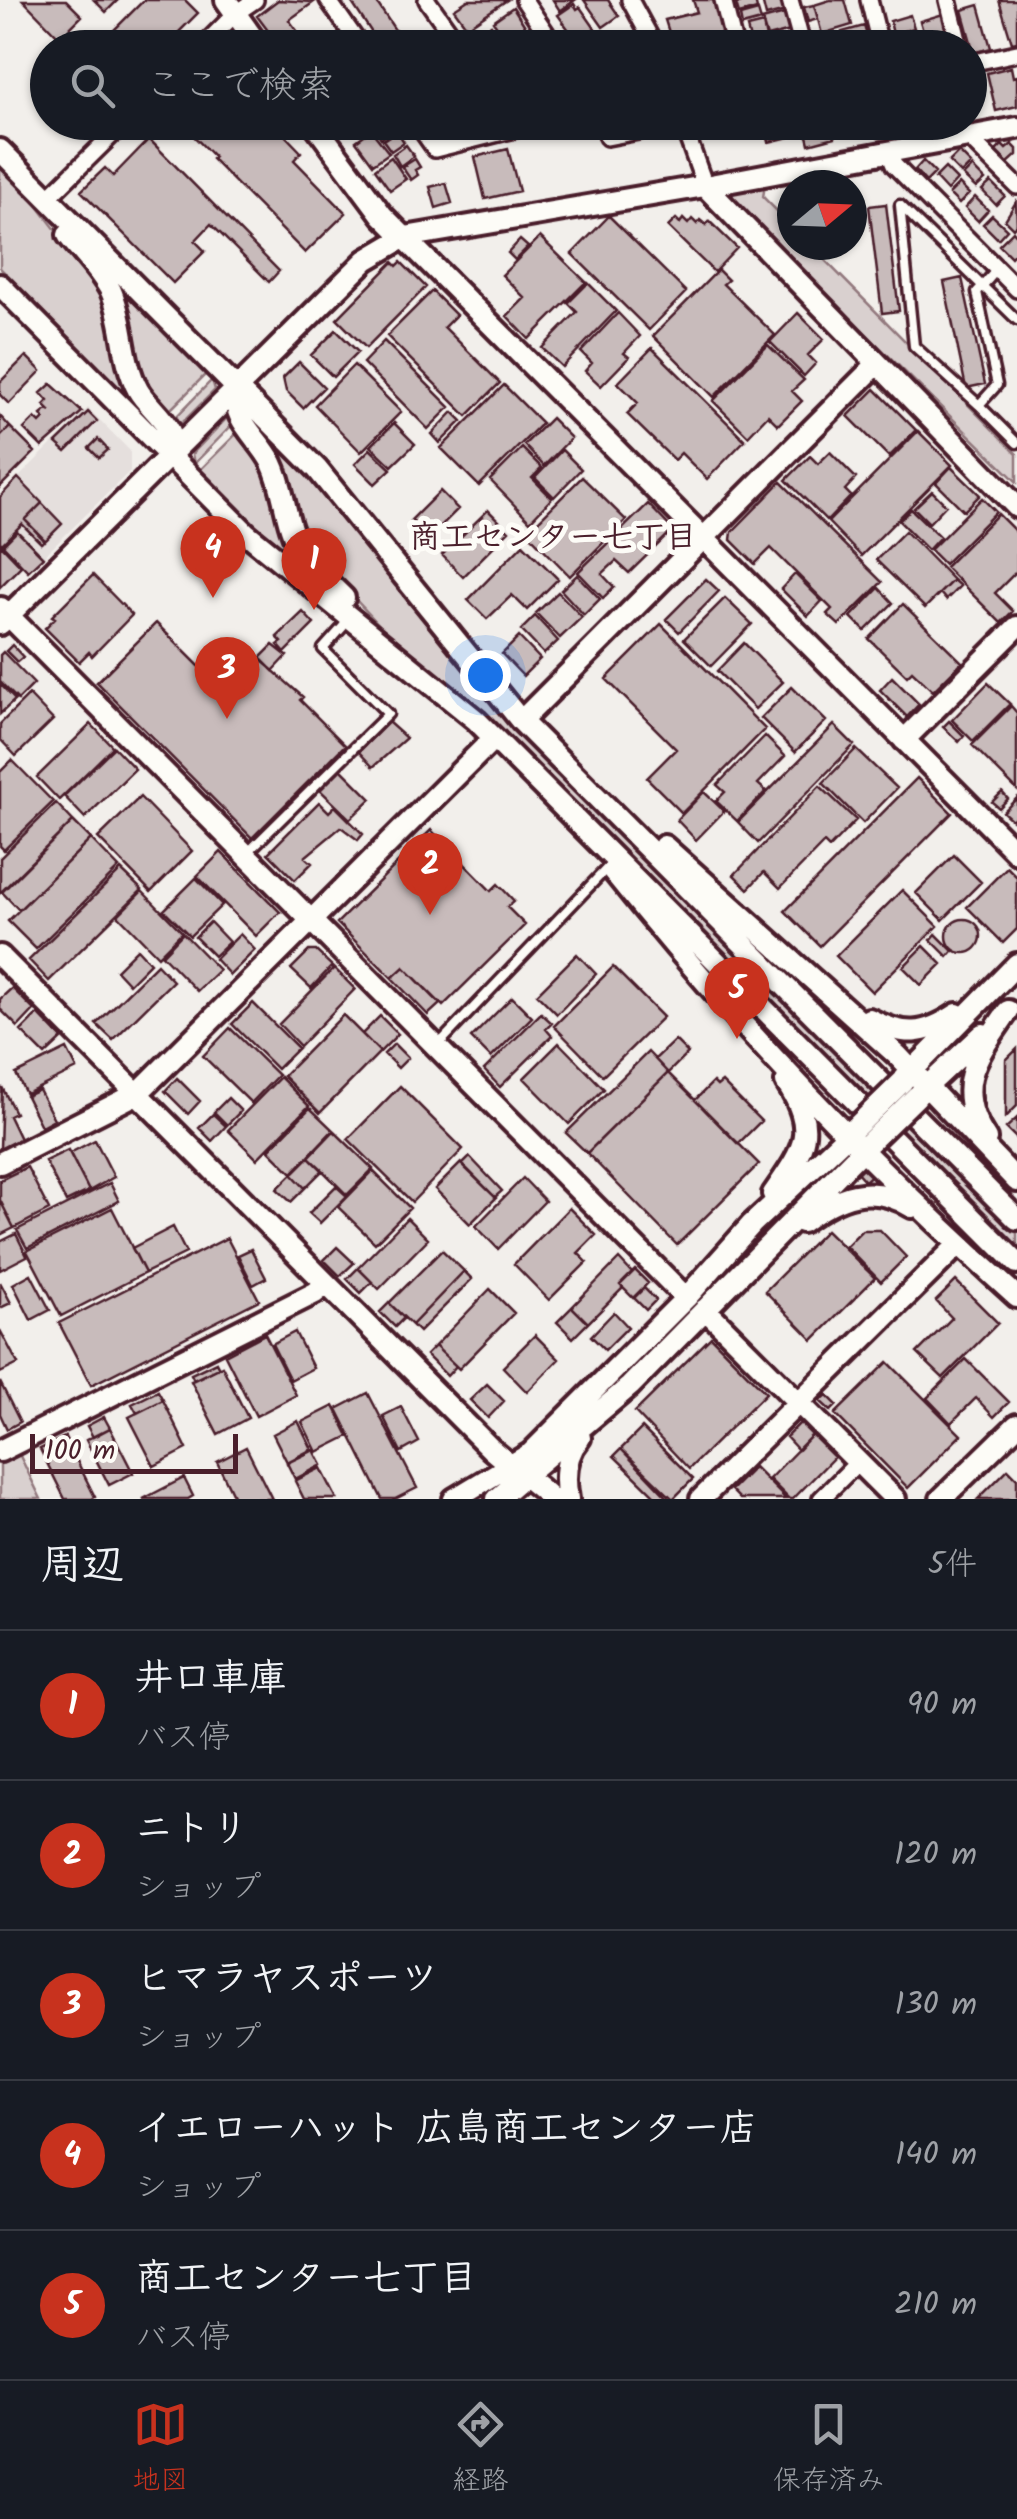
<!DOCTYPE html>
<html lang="ja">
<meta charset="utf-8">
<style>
body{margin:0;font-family:Kalam,"Klee One",sans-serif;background:#20242c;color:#f1f3f6}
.compass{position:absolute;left:777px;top:170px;width:90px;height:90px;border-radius:50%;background:#171b24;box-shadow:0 2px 8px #0004;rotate:71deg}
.scale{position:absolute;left:30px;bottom:25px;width:208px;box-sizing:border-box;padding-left:10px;border:5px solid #4a1f2b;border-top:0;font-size:28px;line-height:35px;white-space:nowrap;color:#4a1f2b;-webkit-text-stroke:8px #fdfcf7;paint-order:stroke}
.you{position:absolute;left:485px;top:675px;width:35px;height:35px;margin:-25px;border:8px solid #fff;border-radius:50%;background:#1a73e8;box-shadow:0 0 0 15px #1a73e833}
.badge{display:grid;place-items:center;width:65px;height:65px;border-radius:50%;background:#c8321e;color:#fff;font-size:32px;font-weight:700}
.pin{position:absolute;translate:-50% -82px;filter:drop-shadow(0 2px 5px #0008)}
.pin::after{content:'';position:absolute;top:52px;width:35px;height:30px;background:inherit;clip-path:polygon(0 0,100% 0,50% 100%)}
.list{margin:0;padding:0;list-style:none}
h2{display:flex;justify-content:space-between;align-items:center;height:130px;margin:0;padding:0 40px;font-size:42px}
h2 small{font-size:32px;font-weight:400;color:#9ea1a6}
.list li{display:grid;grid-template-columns:65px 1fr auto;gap:30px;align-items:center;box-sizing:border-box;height:150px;padding:0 40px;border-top:2px solid #363941}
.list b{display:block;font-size:38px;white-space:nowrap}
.list p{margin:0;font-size:32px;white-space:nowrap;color:#9ea1a6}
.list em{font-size:32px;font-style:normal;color:#9ea1a6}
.icon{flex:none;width:55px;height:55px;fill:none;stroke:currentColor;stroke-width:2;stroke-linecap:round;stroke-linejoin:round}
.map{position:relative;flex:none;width:1017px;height:1499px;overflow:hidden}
.search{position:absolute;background:#171b24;box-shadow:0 2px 8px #0004;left:30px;right:30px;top:30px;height:110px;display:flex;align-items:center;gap:25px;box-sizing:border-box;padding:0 35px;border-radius:55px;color:#9ea1a6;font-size:38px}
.sheet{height:880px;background:#171b24}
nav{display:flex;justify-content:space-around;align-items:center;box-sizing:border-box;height:140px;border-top:2px solid #363941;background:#171b24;font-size:28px;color:#9ea1a6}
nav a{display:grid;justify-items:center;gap:5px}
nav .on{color:#c8321e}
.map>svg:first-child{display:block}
.built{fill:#e5dfdd}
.green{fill:#d9d0cf;stroke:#92787d;stroke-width:2.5}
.building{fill:#c8bbbb;stroke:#4a1f2b;stroke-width:2.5}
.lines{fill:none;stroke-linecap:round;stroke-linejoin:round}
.service-casing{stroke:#4a1f2b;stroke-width:15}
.minor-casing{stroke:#4a1f2b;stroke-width:22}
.tertiary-casing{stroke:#4a1f2b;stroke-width:28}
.service{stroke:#fdfcf7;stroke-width:8}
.minor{stroke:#fdfcf7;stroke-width:15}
.tertiary{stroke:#fdfcf7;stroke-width:20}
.tertiary-bridge-casing{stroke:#4a1f2b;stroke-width:28;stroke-linecap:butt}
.tertiary-bridge{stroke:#fdfcf7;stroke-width:20}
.labels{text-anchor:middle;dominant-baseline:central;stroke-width:10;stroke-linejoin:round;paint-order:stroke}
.neighbourhood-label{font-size:32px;font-weight:bold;fill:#4a1f2b;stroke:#fdfcf7}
</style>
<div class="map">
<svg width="1017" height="1499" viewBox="0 0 1017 1499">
<rect width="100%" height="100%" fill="#f2efeb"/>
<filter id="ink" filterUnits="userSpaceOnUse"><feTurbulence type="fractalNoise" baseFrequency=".01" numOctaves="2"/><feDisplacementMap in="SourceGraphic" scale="20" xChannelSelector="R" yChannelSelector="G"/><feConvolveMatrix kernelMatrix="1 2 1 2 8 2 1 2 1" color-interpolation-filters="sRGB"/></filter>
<g filter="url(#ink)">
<path class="built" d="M88,408L130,451V471L28,572L0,543V496Z"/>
<path class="green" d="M0,167L33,200L100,287L150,419L0,268Z
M765,185L763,197L792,226V245H810L1017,454V482L731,201L734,190Z
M117,284L206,374L166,414L142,383Z
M212,380L215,390L178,427L172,421Z
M228,417L234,423L194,464L192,454Z
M259,428L307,476L494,708L1017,1233V1253L484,711L386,632L310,551Z
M240,430L259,453L296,558L257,526L200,470Z
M19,1454L41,1499H0V1463Z"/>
<path class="building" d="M23,0H66L82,16L60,38Z
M94,0H118L106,12Z
M144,0H185L198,13L163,48H96Z
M278,0L314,2L289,20L307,44L303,48H281L257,16Z
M350,0H375L407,48H382Z
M468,0H507L467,27L454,9Z
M553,0H575L560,11Z
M584,0H608L619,16L603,27Z
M693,0H715L728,48H674L665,20L697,12Z
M755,0L757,9L739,14L736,4Z
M762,0H783L786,11L766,16Z
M830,0H845L852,25L822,34L814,5Z
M999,0H1017V42L1012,43Z
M574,4L577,9L580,7L596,30L593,32L597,37L582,48L558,15Z
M814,5L818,19L808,22L804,7Z
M979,5L991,48L974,53L962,10Z
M513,7L525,26L506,39L493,21Z
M758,11L761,21L742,26L740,16Z
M785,14L790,31L767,37L762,20Z
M943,14L952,48H928L920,21Z
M910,15L914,28L893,34L890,21Z
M763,24L767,43L752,47L747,28Z
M491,25L503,42L494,48H485L476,35Z
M864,26L868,39L846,46L842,32Z
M530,32L537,42L529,48H515L513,44Z
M914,32L918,45L898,48L895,38Z
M838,34L842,48H823L821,39Z
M336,40L341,46L347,41L351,48H326Z
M1011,67L1013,77L1017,76V106L996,111L987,73Z
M61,122H80L82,124L72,134Z
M188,122H272L301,152L294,160L346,213L305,253L212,159L214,157L184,126Z
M379,122H391L396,129L381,138L373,126Z
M433,122H455L440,133Z
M764,122H794L797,135L769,142Z
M831,122L835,137L809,144L804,123Z
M881,122H913L914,125L883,133Z
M371,130L389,153L373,164L356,141Z
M397,131L404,142L391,151L383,140Z
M149,139L279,271L269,282L211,224L195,241L205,251L173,283L81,191L105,168L113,176Z
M1012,144L1017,149V155L1007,164L995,152L1002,145L1006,149Z
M406,145L414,156L400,166L393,154Z
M508,149L519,191L485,199L475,157Z
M959,152L971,164L961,174L949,162Z
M391,157L406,179L390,190L375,169Z
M415,159L420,167L415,170L418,175L411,180L402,167Z
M923,161L935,173L926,182L915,170Z
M972,167L985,180L976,188L963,176Z
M945,168L957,180L947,191L935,178Z
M991,182L1005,196L996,205L982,190Z
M446,183L452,203L436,208L430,187Z
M959,184L969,194L959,204L949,194Z
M975,197L988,210L978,221L965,208Z
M1016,202L1017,224L1013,228L1005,220Z
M886,204L899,311L882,313L869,206Z
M992,215L1007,229L998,239L983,224Z
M609,216L686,292L649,330L572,254Z
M676,219L680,223L683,219L688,224L692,219L697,224L700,220L706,225L709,221L737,248L714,272L668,227Z
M1013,231L1017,236V251L1011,257L999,245Z
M540,237L586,282L529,339L507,316L525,298L502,275Z
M520,240L528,247L515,260L508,253Z
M393,262L397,266L401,262L426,287L366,348L337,319Z
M718,270L728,280L723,284L775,335L714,397L653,336Z
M962,278L985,384L966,388L944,282Z
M588,283L616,311L562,367L542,348L577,312L568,303Z
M432,291L456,315L444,327L500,383L467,416L387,336Z
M618,313L640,336L624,353L629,357L601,386L585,371L592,363L581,352Z
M798,313L824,339L808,355L816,363L804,376L770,342Z
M336,330L358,352L333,377L311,355Z
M384,341L450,407L428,429L363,363Z
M768,345L804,380L792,391L802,401L778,425L768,415L748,436L713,401Z
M652,348L745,440L707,479L681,453L674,460L627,414L638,403L618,383Z
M26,356L41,371L9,404L0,395V382Z
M299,362L324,387L303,408L286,391L283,378Z
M354,365L401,412L361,452L315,405Z
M51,384L82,412L42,447L24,429L35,418L40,423L44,419L41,415L47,410L51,412L44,405L48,401L41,393Z
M504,385L542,423L479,486L441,448Z
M875,389L916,430L889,457L848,416Z
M88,412L97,421L66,452L56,443Z
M453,412L462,421L440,443L432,434Z
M0,416L10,427L0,437Z
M551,418L571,438L544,466L524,445Z
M394,423L415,444L392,466L371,446Z
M10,427L35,452L0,487V437Z
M918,431L952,465L861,556L828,522Z
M98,439L108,450L99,458L89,448Z
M522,448L542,468L532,478L552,498L530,521L490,480Z
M370,449L391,469L375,484L355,464Z
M562,450L581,469L554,497L535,478Z
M830,452L856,478L845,490L851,496L827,521L786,480L810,456L818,464Z
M951,467L980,495L964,511L936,483Z
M582,477L626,520L570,576L527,532Z
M18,478L42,503L25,520L45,540L41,543L22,524L2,544L0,542V497Z
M781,482L882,582L839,625L827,614L832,609L771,548L755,564L731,540L732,532Z
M440,491L458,509L429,538L411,520Z
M932,491L946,505L929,523L914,508Z
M982,498L996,512L944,564L930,550Z
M42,503L62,524L45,541L25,520Z
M648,504L673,530L629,573L616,561L602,574L614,587L603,598L578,572Z
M911,509L940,537L928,550L899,521Z
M488,510L509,531L463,577L442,555Z
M998,514L1017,533V571L995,593L1013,611L1001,623L945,567Z
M17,531L43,557L28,571L3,545Z
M905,531L953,580L925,608L876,560Z
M0,544L21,566L0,587Z
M523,544L558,579L527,610L512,595L487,619L468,600Z
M795,574L822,601L808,616L781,589Z
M93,575L132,615L92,656L89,652L79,662L45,628L55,618L52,616Z
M577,575L600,599L584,615L561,590Z
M706,579L719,591L679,632L666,619Z
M953,580L960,586L946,600L940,593Z
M879,588L893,603L865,631L851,617Z
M558,592L582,617L560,638L536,613Z
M725,598L752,624L711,666L684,639Z
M903,604L962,662L933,691L912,671L907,676L869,639Z
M303,612L314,624L285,653L278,645L282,642L277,637Z
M535,616L558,641L544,654L521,630Z
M156,623L226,693L260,659L303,697L300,700L345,745L252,838L97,682Z
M661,624L765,729L682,813L647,778L676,749L606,679Z
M519,637L540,659L523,676L502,654Z
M744,643L783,682L755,709L717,671Z
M12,645L23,657L17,662L6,651Z
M273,645L287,656L273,671L260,658Z
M3,652L34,684L18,700L0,682V655Z
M892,677L919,704L907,717L880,690Z
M988,683L1010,704L973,741L952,720Z
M0,684L15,700L0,714Z
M792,687L826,721L795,752L761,718Z
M29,695L53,720L16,756L0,739V724Z
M1011,706L1017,713V790L972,745Z
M949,721L964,736L959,742L943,727Z
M388,722L406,738L373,767L359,752Z
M91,724L113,747L59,800L37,777Z
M834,725L854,745L758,843L738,822Z
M765,736L785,756L758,784L766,791L737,821L716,801L725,792L717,785Z
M114,747L135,769L85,818L64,796Z
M856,749L897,788L863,823L823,783Z
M12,760L53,802L4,850L0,846V772Z
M341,769L371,799L350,819L320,790Z
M917,778L952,813L820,946L785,911Z
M820,786L856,820L829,848L824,843L780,888L764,872L748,889L734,875Z
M704,792L724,811L696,840L677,820Z
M1002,792L1008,799L999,808L992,802Z
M140,797L192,851L151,892L98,838Z
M1017,798V814L1012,820L1003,812Z
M319,802L329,812L335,806L363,834L358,840L341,827L305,857L312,863L295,880L268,853Z
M56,803L73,821L0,893V858Z
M73,821L91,839L19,910L2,892Z
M431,830L491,891L498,884L514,901L507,907L525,925L443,1006L404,967L392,978L337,923Z
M91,839L119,868L36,949L8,921Z
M221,852L280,912L256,936L197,876Z
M954,855L981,882L943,920L916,893Z
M1007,867L1017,877V929L1003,943L967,907Z
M121,870L142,890L49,981L29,960Z
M196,878L222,905L190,936L164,910Z
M902,890L938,926L872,992L836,956Z
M142,891L182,932L158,956L118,915Z
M947 936a17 17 0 1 1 34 0a17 17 0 1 1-34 0Z
M210,922L229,942L214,956L195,937Z
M183,933L219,970L197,991L162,955Z
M240,934L255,950L230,975L215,959Z
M936,934L953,951L948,957L931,940Z
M924,946L942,964L921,985L903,967Z
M137,949L150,963L129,984L116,970Z
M309,951H316L332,966L311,988L291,969Z
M577,954L596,974L557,1014L537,994Z
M157,964L173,981L113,1040L96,1024Z
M404,967L440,1004L428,1015L392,978Z
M613,967L663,1017L603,1076L554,1026Z
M334,968L355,989L300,1046L279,1024Z
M12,988L34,1010L18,1027L0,1009V999Z
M512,997L532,1017L491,1058L471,1038Z
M253,1003L298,1048L277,1069L232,1024Z
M541,1013L552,1023L546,1029L552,1036L500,1087L484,1070Z
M38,1014L62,1039L45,1055L21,1031Z
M343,1015L380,1052L320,1113L283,1076Z
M380,1016L398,1034L380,1052L362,1034Z
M230,1028L278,1075L251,1103L203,1056Z
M675,1040L688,1053L668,1073L655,1059Z
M559,1043L604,1089L569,1124L524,1078Z
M394,1044L408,1058L398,1068L384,1054Z
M67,1049L77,1069L26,1094L16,1074Z
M1017,1049V1106L1006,1117V1060Z
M648,1052L668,1073L587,1153L566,1133Z
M668,1073L759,1164L677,1245L587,1153Z
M280,1077L309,1106L257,1159L228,1130Z
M177,1078L200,1101L188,1114L165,1091Z
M713,1082L717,1086L722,1082L761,1121L738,1144L695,1100Z
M400,1086L463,1149L412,1202L348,1139Z
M2,1087L15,1113L9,1116L20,1139L0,1149Z
M39,1090L54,1119L41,1126L26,1096Z
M228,1098L241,1111L227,1125L214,1112Z
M310,1108L333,1130L292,1173L269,1150Z
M213,1114L226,1126L212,1141L199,1128Z
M1017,1118V1139L1006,1128Z
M334,1131L373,1169L347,1195L309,1157Z
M95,1140L114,1177L89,1191L70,1153Z
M68,1150L89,1191L66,1202L45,1161Z
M309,1157L323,1170L305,1188L292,1174Z
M470,1157L502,1191L495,1197L462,1165Z
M866,1162L875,1172L865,1181L856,1171Z
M461,1163L496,1198L470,1224L435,1189Z
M27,1167L49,1210L14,1228L0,1200V1180Z
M373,1171L410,1208L375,1243L338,1207Z
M292,1174L305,1188L291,1202L277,1189Z
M523,1178L545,1201L498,1249L476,1226Z
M110,1183L119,1201L27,1248L17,1230Z
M336,1186L347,1196L320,1223L309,1213Z
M0,1200L14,1228L0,1235Z
M112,1208L145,1273L61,1316L27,1251Z
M569,1208L596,1235L578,1253L587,1262L549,1300L514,1264Z
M407,1218L428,1239L379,1289L358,1268Z
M173,1227L186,1253L145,1273L132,1248Z
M826,1230L875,1278L813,1340L765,1291Z
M862,1230H880L906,1257L881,1282L846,1246Z
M16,1234L27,1256L0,1270V1242Z
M227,1238L259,1300L91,1385L59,1323Z
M337,1247L354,1263L340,1276L324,1260Z
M251,1249L266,1278L253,1285L238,1255Z
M442,1250L464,1271L412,1325L389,1303Z
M619,1259L632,1273L620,1285L623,1288L588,1323L572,1307Z
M358,1268L372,1282L361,1293L347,1279Z
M635,1270L648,1283L633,1298L620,1285Z
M464,1271L472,1279L419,1332L412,1325Z
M31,1274L50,1310L31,1320L13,1284Z
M956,1281L998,1323L943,1378L917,1353L952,1318L936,1301Z
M0,1282L11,1303L0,1308Z
M644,1288L656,1300L646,1310L634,1298Z
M490,1289L514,1313L459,1369L435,1346Z
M389,1303L404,1318L395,1327L380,1312Z
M572,1307L588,1323L573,1338L557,1322Z
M614,1312L628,1327L605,1350L591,1336Z
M0,1330L18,1364L0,1373Z
M295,1332L313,1368L290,1380L272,1344Z
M265,1334L296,1395L256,1416L225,1355Z
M535,1335L559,1359L527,1392L503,1367Z
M711,1337L766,1393L689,1469L635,1412Z
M435,1346L456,1366L447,1376L426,1355Z
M966,1359L1009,1402L994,1417L976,1398L951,1423L927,1398Z
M216,1362L219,1368L194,1380L191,1374Z
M888,1362L961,1435L908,1488L835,1414Z
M222,1366L248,1418L218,1434L191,1381Z
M0,1382L20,1422L7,1429L0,1414Z
M487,1384L504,1401L488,1418L470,1400Z
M158,1391L163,1400L137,1413L132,1404Z
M368,1393L417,1488L395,1499H382L337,1409Z
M827,1395L837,1405L831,1411L820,1401Z
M163,1400L187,1449L154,1466L129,1417Z
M334,1406L349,1436L317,1452L302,1422Z
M401,1407L419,1442L401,1452L383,1416Z
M104,1417L110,1428L93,1437L87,1426Z
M298,1421L312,1449L287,1462L273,1434Z
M800,1423L812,1435L798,1450L786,1437Z
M110,1428L133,1473L109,1485L86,1440Z
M642,1428L693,1479L673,1499L621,1449Z
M812,1435L834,1457L793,1499H789L769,1479Z
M65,1437L95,1497L92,1499H65L40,1449Z
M246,1447L272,1499H235L217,1462Z
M621,1449L667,1497L665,1499H658L614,1456Z
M314,1450L322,1465L295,1479L287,1463Z
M754,1467L786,1499H740L731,1490Z
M321,1468L337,1499H304L295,1481Z
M1008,1469L1017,1478V1499H978Z
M184,1478L193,1496L188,1499H143Z"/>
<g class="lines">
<defs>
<path id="service" d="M997,269C991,277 984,284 977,292L997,385L979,405L914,346L900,205L1017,320
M979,405L1017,443
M246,854L388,714L323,649L349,620
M439,1044L609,866"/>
<path id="minor" d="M328,0L362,48
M427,0L461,48
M524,0L556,48
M630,0L656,48
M723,0L735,48
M790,0L803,48
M869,0L881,48
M948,0L960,48
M201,48L236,13L255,0
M970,63L1017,53
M416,122L435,149L543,122
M603,122L607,137L685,122
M682,122L705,186
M974,136L976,145L1017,186
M889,153L894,165L1017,289
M48,198L125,122
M821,1499L858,1462"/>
<path id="tertiary" d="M226,0L260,48
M313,122L382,215L1017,853
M0,150L317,469L521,721L1017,1219
M705,186L1017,507
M68,235C82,253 100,270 111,291C125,323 121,358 138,390C149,410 184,430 169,455
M0,285L246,533L476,720L1017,1263
M237,389C230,420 259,437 272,463C286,492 284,524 302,552C313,569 329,583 344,598
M1,608L686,1298
M0,624L366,260L405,237L705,186L1017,128
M521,721L876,365
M904,740L1017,627
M664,846L897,1055L1017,1181
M613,871C735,1024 871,1166 1017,1297
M0,956L491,1449C511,1467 532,1480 552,1499
M869,1019C904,1037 924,1036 957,1014
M904,1079L1017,964
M920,1093L983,1034
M986,1139C951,1087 977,1056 1008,1011
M0,1163L138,1093L494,738
M773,1194C803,1150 819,1132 786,1082
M802,1222C837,1196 871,1181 912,1207
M705,1309L895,1499
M0,1451L315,1293L326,1284
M454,1499L531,1453L686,1298L752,1224L857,1126
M497,1499L630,1386L870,1142
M568,1499C564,1478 565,1455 580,1438
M701,1499L959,1244
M941,1499L1017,1425"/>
</defs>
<use href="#service" class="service-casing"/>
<use href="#minor" class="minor-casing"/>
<use href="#tertiary" class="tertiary-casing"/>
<use href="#service" class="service"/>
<use href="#minor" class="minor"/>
<use href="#tertiary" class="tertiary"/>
<defs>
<path id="tertiary-bridge" d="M857,1126L903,1081
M871,1141L917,1096"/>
</defs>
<use href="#tertiary-bridge" class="tertiary-bridge-casing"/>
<use href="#tertiary-bridge" class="tertiary-bridge"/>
</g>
</g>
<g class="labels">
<g class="neighbourhood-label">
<text x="553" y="538">商工センター七丁目</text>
</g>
</g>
</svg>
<svg class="compass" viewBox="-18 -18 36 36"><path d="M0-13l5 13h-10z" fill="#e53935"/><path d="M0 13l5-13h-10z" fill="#9ea1a6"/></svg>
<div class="scale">100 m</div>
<div class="you"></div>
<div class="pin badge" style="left:314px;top:610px">1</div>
<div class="pin badge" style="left:430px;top:915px">2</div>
<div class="pin badge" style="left:227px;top:719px">3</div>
<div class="pin badge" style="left:213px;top:598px">4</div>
<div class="pin badge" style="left:737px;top:1039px">5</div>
<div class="search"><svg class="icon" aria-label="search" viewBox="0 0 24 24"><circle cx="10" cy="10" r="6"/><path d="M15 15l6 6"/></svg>ここで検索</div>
</div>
<section class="sheet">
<h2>周辺<small>5件</small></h2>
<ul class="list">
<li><span class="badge">1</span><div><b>井口車庫</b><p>バス停</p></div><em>90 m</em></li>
<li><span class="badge">2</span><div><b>ニトリ</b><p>ショップ</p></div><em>120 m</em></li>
<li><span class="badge">3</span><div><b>ヒマラヤスポーツ</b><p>ショップ</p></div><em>130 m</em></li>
<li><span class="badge">4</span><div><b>イエローハット 広島商工センター店</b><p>ショップ</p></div><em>140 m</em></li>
<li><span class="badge">5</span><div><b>商工センター七丁目</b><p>バス停</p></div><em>210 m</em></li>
</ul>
</section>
<nav>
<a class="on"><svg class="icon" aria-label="map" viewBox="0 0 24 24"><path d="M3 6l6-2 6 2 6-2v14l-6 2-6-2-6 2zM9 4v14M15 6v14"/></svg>地図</a>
<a><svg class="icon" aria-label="directions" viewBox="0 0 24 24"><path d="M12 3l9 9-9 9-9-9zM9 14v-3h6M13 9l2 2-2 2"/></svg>経路</a>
<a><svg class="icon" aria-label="saved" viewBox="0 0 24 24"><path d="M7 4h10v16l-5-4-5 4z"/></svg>保存済み</a>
</nav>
